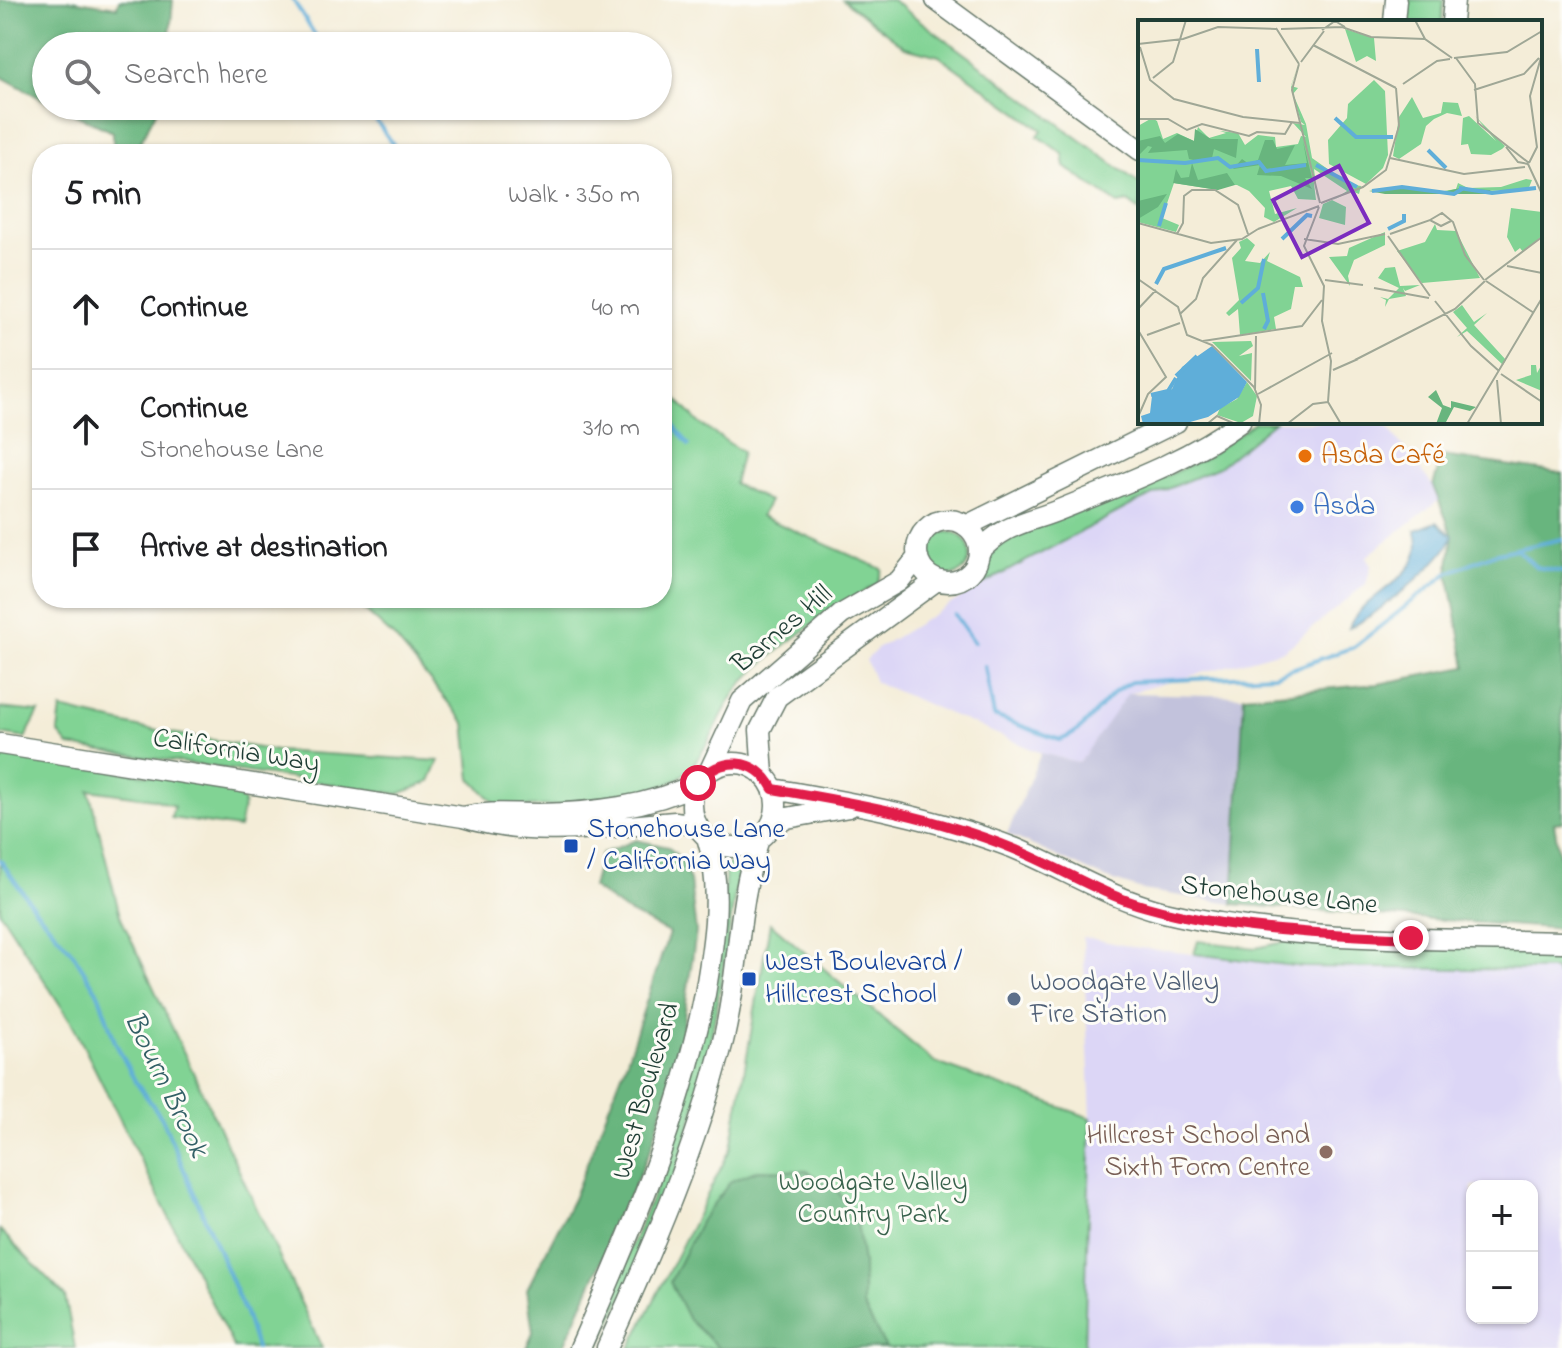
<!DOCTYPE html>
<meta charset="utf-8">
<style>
body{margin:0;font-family:"Indie Flower",sans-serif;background:#f2f2f2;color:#202124}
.controls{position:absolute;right:24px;bottom:24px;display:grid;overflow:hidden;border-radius:16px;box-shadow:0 2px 6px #0004}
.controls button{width:72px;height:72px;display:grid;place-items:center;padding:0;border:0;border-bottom:2px solid #e0e0e0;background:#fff;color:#202124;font:40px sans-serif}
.stop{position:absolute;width:24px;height:24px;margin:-18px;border:6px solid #e11d48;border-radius:50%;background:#fff}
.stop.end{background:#e11d48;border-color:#fff;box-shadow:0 2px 8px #0008}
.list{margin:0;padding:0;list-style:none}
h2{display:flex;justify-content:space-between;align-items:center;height:104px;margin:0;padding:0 32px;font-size:34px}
h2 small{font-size:26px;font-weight:400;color:#757577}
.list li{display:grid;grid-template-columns:52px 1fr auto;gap:24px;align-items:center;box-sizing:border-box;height:120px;padding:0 32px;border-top:2px solid #e0e0e0}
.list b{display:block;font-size:30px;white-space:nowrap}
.list p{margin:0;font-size:26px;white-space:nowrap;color:#757577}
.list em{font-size:26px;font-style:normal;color:#757577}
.icon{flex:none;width:44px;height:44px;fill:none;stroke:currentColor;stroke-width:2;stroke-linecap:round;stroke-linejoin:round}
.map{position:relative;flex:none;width:1562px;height:1348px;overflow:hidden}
.search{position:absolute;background:#fff;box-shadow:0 2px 6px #0004;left:32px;top:32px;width:640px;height:88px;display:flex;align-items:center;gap:20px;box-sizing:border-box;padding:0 28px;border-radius:44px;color:#757577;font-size:30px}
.panel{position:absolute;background:#fff;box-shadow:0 2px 6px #0004;left:32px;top:144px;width:640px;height:464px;border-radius:32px}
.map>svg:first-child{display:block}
.built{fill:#dcd6f6;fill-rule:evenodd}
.industrial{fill:#c2c2dc}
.green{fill:#81d394;stroke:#508864;stroke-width:2}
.forest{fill:#68b57e;stroke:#447959;stroke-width:2}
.water{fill:#5faed9;stroke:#3f7686;stroke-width:2}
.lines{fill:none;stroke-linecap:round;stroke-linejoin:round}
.stream{stroke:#5faed9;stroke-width:4}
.secondary-casing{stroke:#6a7b6d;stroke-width:23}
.secondary{stroke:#fff;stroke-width:20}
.route{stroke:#e11d48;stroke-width:10}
.food-dot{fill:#e8710a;stroke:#fdfcf7;stroke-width:3}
.shop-dot{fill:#3f7fe0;stroke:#fdfcf7;stroke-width:3}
.transit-dot{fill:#1a4fb4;stroke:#fdfcf7;stroke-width:3}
.service-dot{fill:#5c6f8a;stroke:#fdfcf7;stroke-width:3}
.education-dot{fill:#8d6e63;stroke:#fdfcf7;stroke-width:3}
.labels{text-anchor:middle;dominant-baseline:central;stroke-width:6;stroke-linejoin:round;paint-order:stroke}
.food-label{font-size:28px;fill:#c56008;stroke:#fdfcf7;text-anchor:start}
.shop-label{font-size:28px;fill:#366cbe;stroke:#fdfcf7;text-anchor:start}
.street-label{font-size:28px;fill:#1f3d34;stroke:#fdfcf7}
.transit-label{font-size:28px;fill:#164399;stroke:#fdfcf7;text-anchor:start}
.service-label{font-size:28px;fill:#4e5e75;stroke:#fdfcf7;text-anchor:start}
.education-label{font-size:28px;fill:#785e54;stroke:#fdfcf7;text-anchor:end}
.park-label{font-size:28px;fill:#38624c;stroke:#fdfcf7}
.water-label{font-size:30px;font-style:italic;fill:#325f66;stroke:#fdfcf7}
.inset-river{fill:none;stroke:#5faed9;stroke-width:4}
.inset-road{fill:none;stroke:#9fa796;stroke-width:2}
.view{fill:#7b2cbf;fill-opacity:0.15;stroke:#7b2cbf;stroke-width:4}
.inset-edge{fill:none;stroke:#1f3d34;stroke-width:4}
</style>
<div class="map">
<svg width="1562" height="1348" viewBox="0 0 1562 1348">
<rect width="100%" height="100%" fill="#fdfcf7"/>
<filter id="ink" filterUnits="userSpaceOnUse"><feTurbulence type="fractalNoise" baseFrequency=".0125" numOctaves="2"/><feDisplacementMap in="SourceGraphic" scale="16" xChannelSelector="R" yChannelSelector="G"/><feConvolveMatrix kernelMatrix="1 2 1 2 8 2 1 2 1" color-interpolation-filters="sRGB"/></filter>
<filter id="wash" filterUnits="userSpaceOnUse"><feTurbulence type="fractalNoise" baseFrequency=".006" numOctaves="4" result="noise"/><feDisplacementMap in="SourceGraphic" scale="32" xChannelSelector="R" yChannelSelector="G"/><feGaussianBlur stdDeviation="1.8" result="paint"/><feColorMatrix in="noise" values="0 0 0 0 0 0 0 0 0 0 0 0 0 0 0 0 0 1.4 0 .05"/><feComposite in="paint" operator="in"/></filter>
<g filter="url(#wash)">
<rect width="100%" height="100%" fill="#f4edd8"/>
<path class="built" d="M1274,422H1384L1433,486L1439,500L1366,557L1371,566L1366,584L1285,650L1129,693L1079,763L1041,753L875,682L866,660L878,648L1000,574L1157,492L1219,467Z
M1083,937L1133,947L1303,967L1554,970L1562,982V1348H1084L1091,1118ZM1472,1186H1532V1318H1472Z"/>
<path class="industrial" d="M1128,693L1244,696L1233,904L1142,890L1105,878L1007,834L1041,753L1079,763Z"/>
<path class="green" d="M843,0H892L1140,184V211L1128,202L1118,204L1065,167L1063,154L1038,136L1042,130L939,56L905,47Z
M1400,0H1444L1442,22H1398Z
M662,384L699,423L742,452L734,484L769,501L761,516L882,569L878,583C830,613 781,642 742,684C717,712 707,764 672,782C619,810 557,805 499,807L471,779L465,723L395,638L351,598H662Z
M1255,422H1274L1219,467L1135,503L985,583L982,573L995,548L1026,531L1136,490L1205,458Z
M926 554a22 22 0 1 1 44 0a22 22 0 1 1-44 0Z
M0,708L39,712L25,738L0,734Z
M61,709L142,728L276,751L439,761L430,782L399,794L69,746L58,732Z
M0,754L235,788L244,803L239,828L171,818L174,806L154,799L89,790L120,916L322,1348H234L72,1023L0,912Z
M726,864L739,866C723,974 708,1083 671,1187C651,1241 623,1295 599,1348H586L657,1186L723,909Z
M770,923L934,1062L1091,1118L1084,1348H630L731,1148Z
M1303,938L1562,951V982L1554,970L1303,967L1194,954L1198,941L1256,948Z
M0,1230L65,1296L75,1348H0Z"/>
<path class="forest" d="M0,0H69L117,7L119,0H173L169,46H46V101L0,76Z
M56,106H159L134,154L113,149V132Z
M1442,456L1562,473V822L1554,823L1562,869V929L1233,904L1244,696L1378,684L1466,667L1448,573L1453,536L1433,486Z
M636,840L668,847L682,860L690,881L696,932L679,1052L651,1148L563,1348H526L533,1332L527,1289L573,1199L627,1060L669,933L624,910L592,887L601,854Z
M758,1170L807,1171L837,1190L857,1222L863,1263V1306L886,1348H719L689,1320L670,1282L701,1220L731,1181Z"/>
<path class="water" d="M1437,522L1453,536C1445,561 1373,618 1349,628C1362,591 1433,577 1415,530Z"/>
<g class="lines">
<path class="stream" d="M293,0L322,46
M370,112L400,154
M662,411L689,445
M1516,549L1536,567L1562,572
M955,615L974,642
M985,666L994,716L1060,740C1095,727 1097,698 1131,682L1275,675L1354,647L1448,573L1493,554L1562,539
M0,860L34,908L72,952L99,995L115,1042L135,1081L162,1118L245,1313L256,1348"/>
</g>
</g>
<g filter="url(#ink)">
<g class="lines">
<defs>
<path id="secondary" d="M936,0L1140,150
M1394,22L1396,0
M1452,22L1454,0
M917 551a31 31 0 1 1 62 0a31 31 0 1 1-62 0Z
M966,526L1176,422
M979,552C1006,522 1029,523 1064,508C1123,484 1189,460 1240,422
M0,744L463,817C531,839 605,827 675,822L697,825
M692 805a42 42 0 1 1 84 0a42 42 0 1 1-84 0Z
M710,770L742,701L842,614L899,581L918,557
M763,775L760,730L777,697L937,580
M773,789C855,803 936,818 1014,848C1065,869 1109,898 1164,912C1292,943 1431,938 1562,942
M463,817C490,811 511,814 538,814C592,813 649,807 698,783
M769,828L787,818L849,807
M580,1348C631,1232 680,1119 705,994C714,942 723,888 707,837
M607,1348C653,1248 696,1148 723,1041C740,974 736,905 759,839"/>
</defs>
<use href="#secondary" class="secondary-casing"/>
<use href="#secondary" class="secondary"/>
</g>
</g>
<g class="lines" filter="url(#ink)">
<path class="route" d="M698,783C719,755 757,757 773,789C855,803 937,817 1014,849C1059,867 1099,894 1147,907C1232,931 1324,934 1411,938"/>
</g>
<circle class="food-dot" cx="1305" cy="456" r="8"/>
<circle class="shop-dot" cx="1297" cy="507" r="8"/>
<g class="transit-dot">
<rect x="563" y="838" width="16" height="16" rx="4"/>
<rect x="741" y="971" width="16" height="16" rx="4"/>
</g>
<circle class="service-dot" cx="1014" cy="999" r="8"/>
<circle class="education-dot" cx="1326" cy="1152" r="8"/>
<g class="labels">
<g class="food-label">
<text x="1321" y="456">Asda Café</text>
</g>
<g class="shop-label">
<text x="1313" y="507">Asda</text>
</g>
<g class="street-label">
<text transform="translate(783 630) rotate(-40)">Barnes Hill</text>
<text transform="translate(236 752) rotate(9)">California Way</text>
<text transform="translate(1279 896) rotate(6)">Stonehouse Lane</text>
<text transform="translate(647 1091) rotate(-74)">West Boulevard</text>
</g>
<g class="transit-label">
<text x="587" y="830">Stonehouse Lane<tspan x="587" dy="32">/ California Way</tspan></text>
<text x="765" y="963">West Boulevard /<tspan x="765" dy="32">Hillcrest School</tspan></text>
</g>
<g class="service-label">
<text x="1030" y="983">Woodgate Valley<tspan x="1030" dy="32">Fire Station</tspan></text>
</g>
<g class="education-label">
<text x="1310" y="1136">Hillcrest School and<tspan x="1310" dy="32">Sixth Form Centre</tspan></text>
</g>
<g class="park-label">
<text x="873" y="1183">Woodgate Valley<tspan x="873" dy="32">Country Park</tspan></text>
</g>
<g class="water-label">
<text transform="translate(165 1085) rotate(64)">Bourn Brook</text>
</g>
</g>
<g transform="translate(1138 20)">
<rect width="404" height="404" fill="#f4edd8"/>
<path d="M207,9L236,18L238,41L229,36L218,42ZM160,44L153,66L160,68L155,74L168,104L174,138L211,164L223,166L221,174L213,171L195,180L209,171L176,149L180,182L174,147L178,180L160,179L153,166L131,171L137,194L159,188L136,202L126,197L127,188L111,171L99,165H84L80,170L36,163L24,198L41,205L38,212L0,202V106L14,98L19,101L25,119L39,113L56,121L60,107L71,118L88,113L82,111L100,113L107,125L120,115L137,117L138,127L160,124L163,116L168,117L155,103L167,105L163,102L153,67ZM236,60L247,71L250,135L245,148L228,164L191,144L190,120L209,98L210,84ZM274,77L285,98L303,93L305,82L320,83L324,96L309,93L296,99L288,106L283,124L261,139L255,136L261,97ZM331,96L358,121L337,96L367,126L364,129L353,135L333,134L330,124L323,125L325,98ZM388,159L394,160L390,170L300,172L318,169L320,163L330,168L363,167ZM194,180L208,187L207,205L181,198L185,184ZM373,188L404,192V216L385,232L382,228L377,232L369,217ZM247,199V225L216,240L210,256L212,266L191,237L209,236L211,228L247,212ZM297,204L299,210L318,211L342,258L284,263L259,231L287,222ZM109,218L117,225L107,241L122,243L132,232L129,241L162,257L165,267H157L153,289L136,297L138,309L102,315L100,289L91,296L88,293L101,280L94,238L103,228L101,222ZM257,247L262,266L282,265L267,271L265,268L268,276L251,279L247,287L248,280L242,277L250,279L261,268L240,258L247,248ZM324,285L336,302L349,293L336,305L368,340L365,345L329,311L319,317L329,308L315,292ZM113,321L115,326L101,336L114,333L113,361L74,322ZM404,344V371L378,360L393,355V345H398L399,353ZM109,362L119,376L115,396L103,403L79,395L82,388L99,379Z" fill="#81d394"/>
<path d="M57,109L73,119H100L98,138L76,129L74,138L60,141L51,139L49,130L10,133L14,127L10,126L0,136V121L22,116L27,123L40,114L56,121ZM127,120H135L139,129L157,125L147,145L169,143L165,121L174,158H167L174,169L143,156L119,155L122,145L95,149L104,139L111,144L120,140ZM54,143L60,160L89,153L97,165L80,170L35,163L38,149L43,158L51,157ZM262,166L301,173L322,168L352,170L354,174H247L231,171ZM29,174L20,187L0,199V181ZM298,370L305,385L313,388V381L338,387L332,391L316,387L308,402L298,404L304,388L290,377Z" fill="#68b57e"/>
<path d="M74,326L109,362L101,377L70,397L45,404H5L3,396L12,393L14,376L34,369L44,347Z" fill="#5faed9"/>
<path class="inset-river" d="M119,29L121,62M197,98L218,117H255M290,130L308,148M0,140L47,143L80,138L92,147L121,142L128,151L168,145M178,145L219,167M321,168L354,173L398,168M234,171L264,167L316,174L324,169M21,206L28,183M250,209L266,201V194M144,219L169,195L174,196M18,264L26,249L88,228M125,273L130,301L126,309M103,283L120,268L126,239M38,356L59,336M13,375L30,371L38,358"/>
<path class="inset-road" d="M277,0L287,19L314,38M138,8L161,44M143,9L204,7L233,17L287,19M184,10L197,1L207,7M0,24L45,19L80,7L138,9M175,25L258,68M2,27L12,60L36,79L105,97L162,103M316,38L369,32L404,11M318,38L337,64L340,103L391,143M163,42L186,11M161,44L154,70L182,183M15,58L35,42L48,0M265,64L299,41L312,39M336,70L386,54L401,38M0,99H30L49,110L64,104L111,116L119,112L147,114L154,102M368,127L380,142L390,144M252,138L326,154L387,147M391,143L399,127L392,76L404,34M390,144L404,174M183,183L225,167L248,150L261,106L258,68M181,187L166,226L186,266L184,301L193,341L190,382L203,404M292,200L304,193L315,202L327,235L346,260M0,203L73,223L104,219L120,209M120,209L181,186M39,214L45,203L46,176L54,170H77L100,185L110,214M252,214L292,200L303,206L313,201M250,216L292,276M166,219L200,224L247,214M369,246L404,253M0,259L40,287L49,315L74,325L116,367L123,385L121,404M187,260L225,265M347,260L404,217M348,261L396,293M236,268L291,278M297,281L333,326L361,351M0,289L18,270M42,294L58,279L65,258L99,220M0,310L28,357L10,374L0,397M9,315L42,303M65,321L164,306L184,280M217,340L317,289L347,261M195,350L220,339M363,354L404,382M359,360L363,404M117,370L118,316M120,374L194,333M69,404L79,396L95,403L122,404M149,404L175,384L190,382M329,404L404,278"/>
<path class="view" d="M201,146L231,203L164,237L135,180Z"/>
<rect width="404" height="404" class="inset-edge"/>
</g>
</svg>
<div class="controls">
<button>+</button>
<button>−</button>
</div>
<div class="stop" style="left:698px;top:783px"></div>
<div class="stop end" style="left:1411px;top:938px"></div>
<div class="search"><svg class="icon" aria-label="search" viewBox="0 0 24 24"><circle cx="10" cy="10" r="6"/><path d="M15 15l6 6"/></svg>Search here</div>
<section class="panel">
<h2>5 min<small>Walk · 350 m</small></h2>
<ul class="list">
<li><svg class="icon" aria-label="ahead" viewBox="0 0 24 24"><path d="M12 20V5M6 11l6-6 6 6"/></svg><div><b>Continue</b></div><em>40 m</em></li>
<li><svg class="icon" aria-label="ahead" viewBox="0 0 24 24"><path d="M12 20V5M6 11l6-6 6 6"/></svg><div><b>Continue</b><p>Stonehouse Lane</p></div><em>310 m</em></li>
<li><svg class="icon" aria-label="arrive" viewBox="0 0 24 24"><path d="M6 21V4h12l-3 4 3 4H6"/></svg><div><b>Arrive at destination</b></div></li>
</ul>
</section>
</div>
